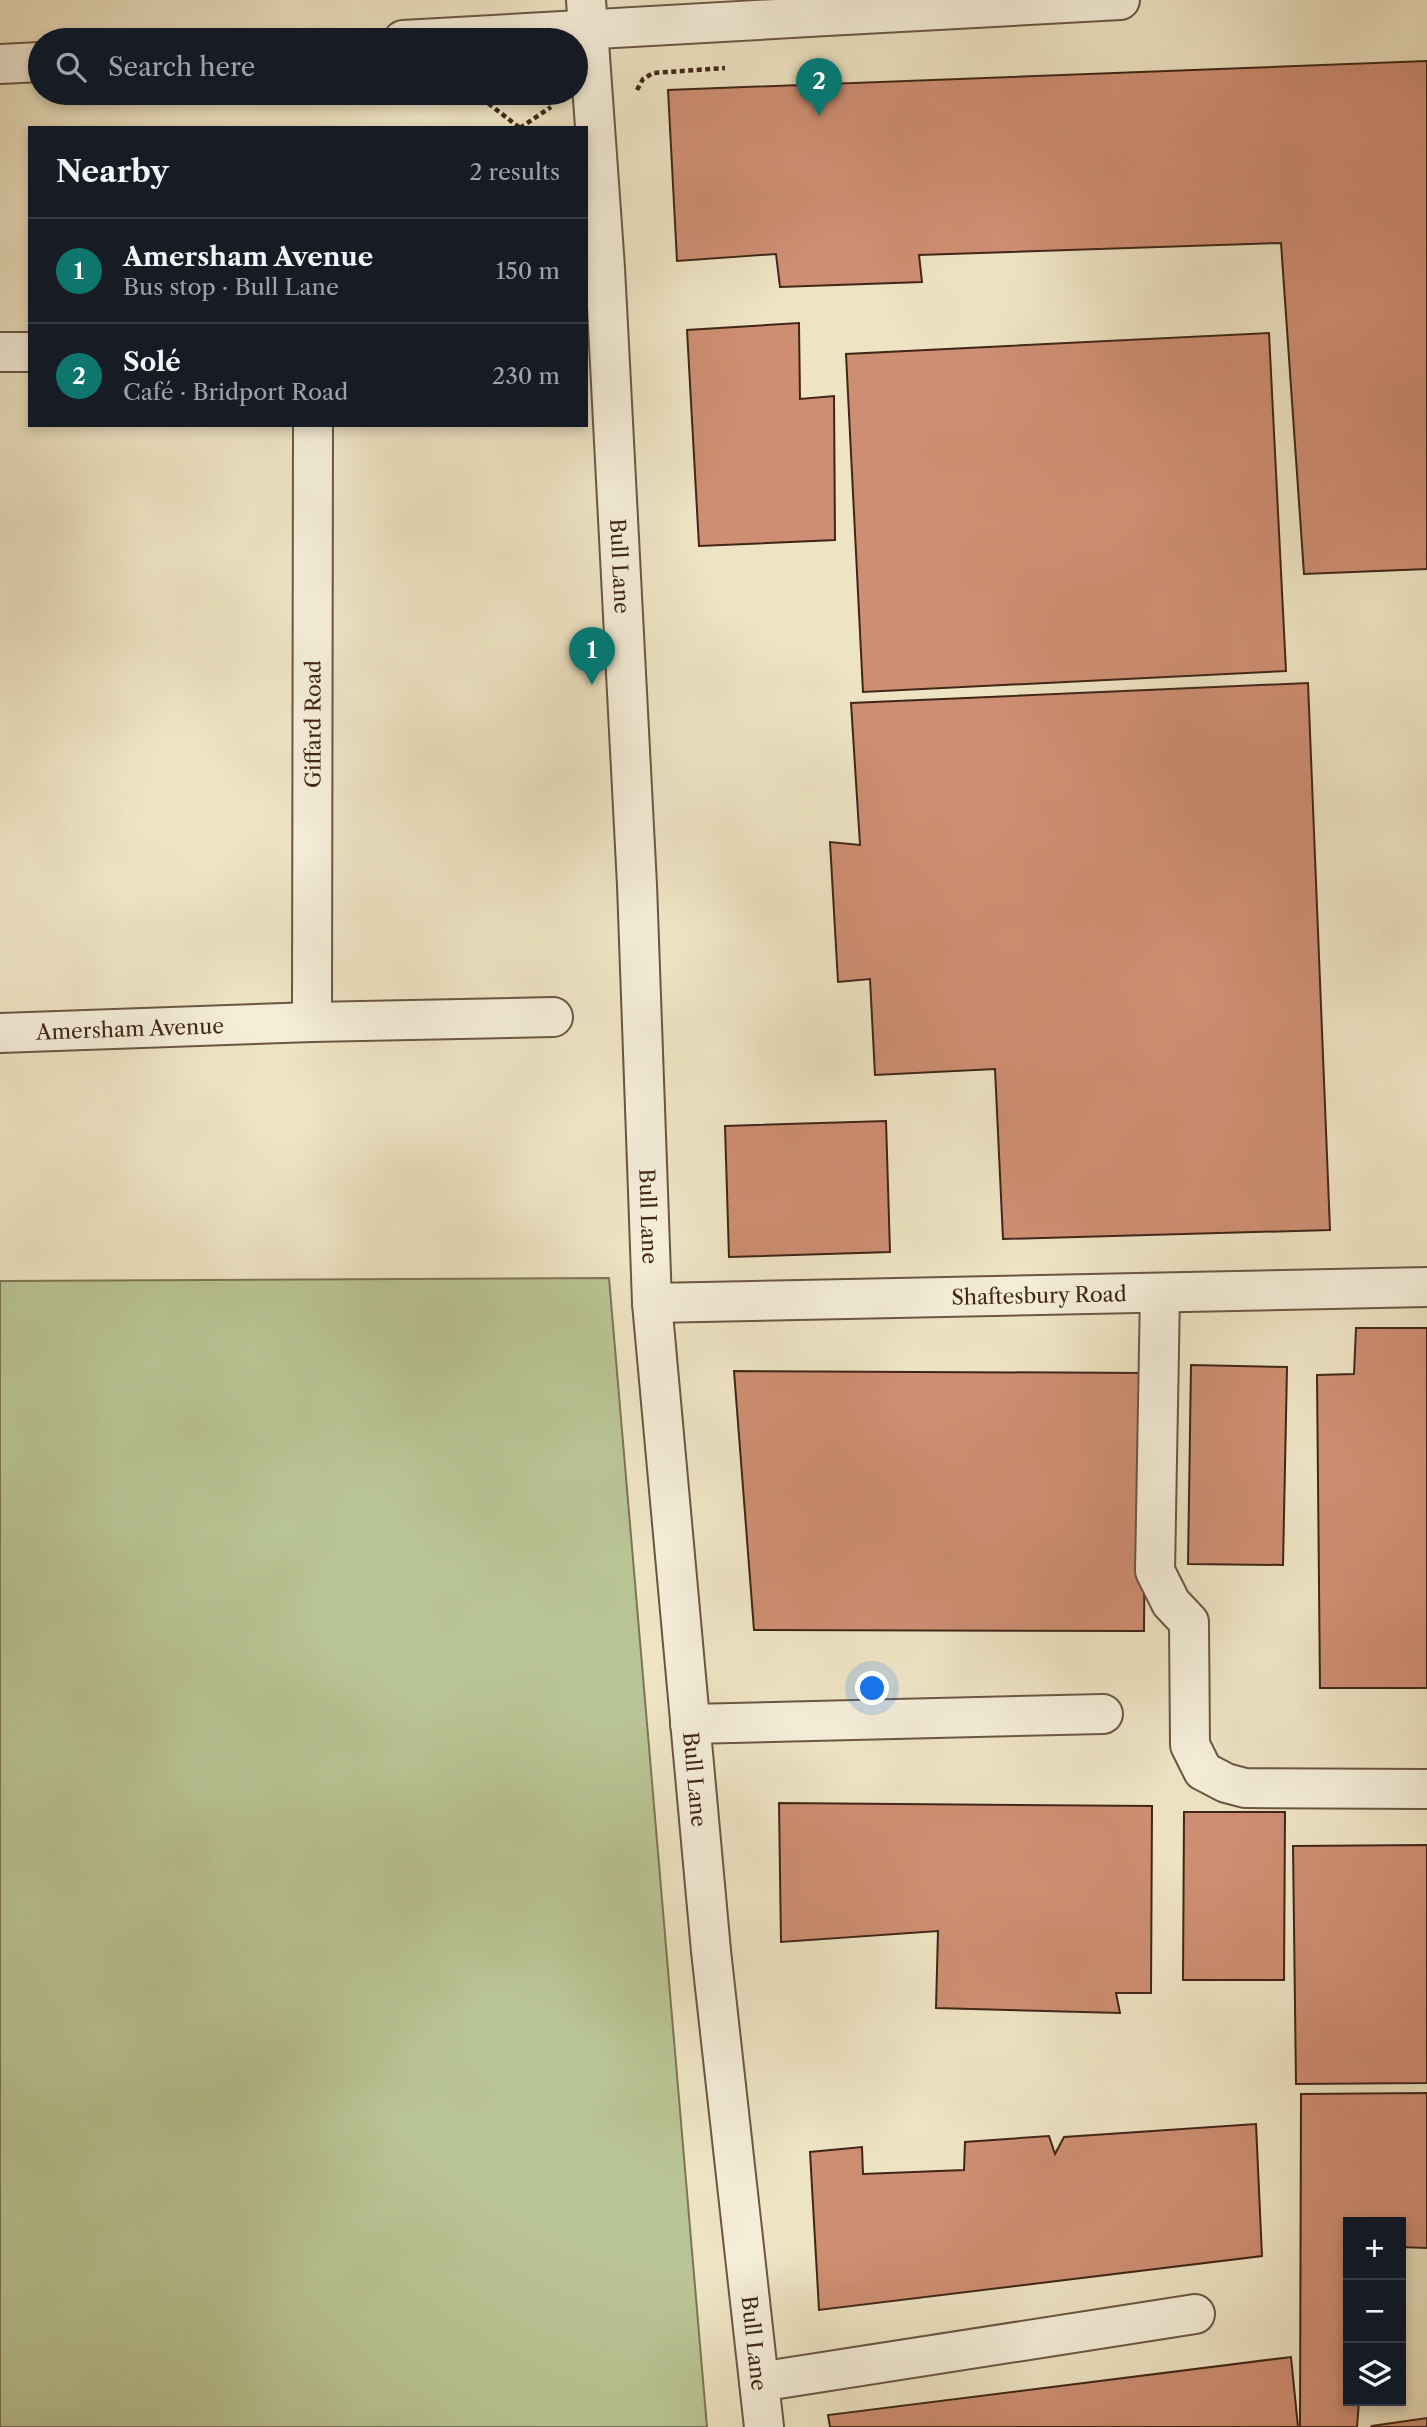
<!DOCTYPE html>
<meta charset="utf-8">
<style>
body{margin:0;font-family:"Libre Caslon Text",serif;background:#242831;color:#f1f3f6}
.controls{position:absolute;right:21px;bottom:21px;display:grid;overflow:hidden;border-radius:0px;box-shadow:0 4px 10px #0003}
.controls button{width:63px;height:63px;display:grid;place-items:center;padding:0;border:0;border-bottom:2px solid #363941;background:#171b24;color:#f1f3f6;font:35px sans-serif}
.you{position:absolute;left:873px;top:1689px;width:24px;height:24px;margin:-18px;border:5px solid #fff;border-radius:50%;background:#1a73e8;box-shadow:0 0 0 10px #1a73e833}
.badge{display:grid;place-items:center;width:46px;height:46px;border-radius:50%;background:#0f766e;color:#fff;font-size:23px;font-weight:700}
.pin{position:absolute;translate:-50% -58px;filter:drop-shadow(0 2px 4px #0008)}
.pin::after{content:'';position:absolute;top:37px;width:24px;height:21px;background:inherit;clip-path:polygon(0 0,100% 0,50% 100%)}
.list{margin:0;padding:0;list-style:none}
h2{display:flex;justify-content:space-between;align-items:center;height:91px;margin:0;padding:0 28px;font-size:30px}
h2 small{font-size:23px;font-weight:400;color:#9ea1a6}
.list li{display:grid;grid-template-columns:46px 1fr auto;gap:21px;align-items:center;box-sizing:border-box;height:105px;padding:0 28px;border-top:2px solid #363941}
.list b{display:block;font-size:26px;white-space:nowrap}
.list p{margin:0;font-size:23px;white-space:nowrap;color:#9ea1a6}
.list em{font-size:23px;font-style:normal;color:#9ea1a6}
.icon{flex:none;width:38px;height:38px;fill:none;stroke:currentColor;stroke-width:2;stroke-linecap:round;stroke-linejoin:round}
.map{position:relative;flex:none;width:1427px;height:2427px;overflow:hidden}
.search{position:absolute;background:#171b24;box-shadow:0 4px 10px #0003;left:28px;top:28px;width:560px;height:77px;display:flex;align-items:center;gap:18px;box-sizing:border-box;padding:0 24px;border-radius:38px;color:#9ea1a6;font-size:26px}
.panel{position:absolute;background:#171b24;box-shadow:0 4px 10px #0003;left:28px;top:126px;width:560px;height:301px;border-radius:0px}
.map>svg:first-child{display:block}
.green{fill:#b9c494;stroke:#7d7556;stroke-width:2}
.building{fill:#ce8e73;stroke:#412618;stroke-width:2}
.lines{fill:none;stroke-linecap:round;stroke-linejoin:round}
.minor-casing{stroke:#6c5643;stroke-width:42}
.path{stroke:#412618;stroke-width:4.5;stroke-dasharray:5 3.5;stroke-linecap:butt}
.minor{stroke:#f4edd8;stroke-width:38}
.labels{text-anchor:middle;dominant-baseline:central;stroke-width:6;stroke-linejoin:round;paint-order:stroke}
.street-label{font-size:21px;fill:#412618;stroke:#f4edd8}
</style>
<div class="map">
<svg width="1427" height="2427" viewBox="0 0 1427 2427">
<rect width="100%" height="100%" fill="#eee4c3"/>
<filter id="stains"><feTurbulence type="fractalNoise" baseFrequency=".00286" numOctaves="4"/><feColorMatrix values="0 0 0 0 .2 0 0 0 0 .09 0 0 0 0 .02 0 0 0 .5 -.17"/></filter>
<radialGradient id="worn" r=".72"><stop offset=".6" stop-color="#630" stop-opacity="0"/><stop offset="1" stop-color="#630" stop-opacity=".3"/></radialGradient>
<path class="green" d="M609,1278L707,2427H0V1281Z"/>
<path class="building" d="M1427,61V569L1304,574L1281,243L919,255L922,282L780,287L776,254L677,261L668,90Z
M799,323L800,399L834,396L835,540L699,546L687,330Z
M1269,333L1286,671L863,692L846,354Z
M1308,683L1330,1230L1003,1239L995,1069L875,1075L870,979L838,982L830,842L860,845L851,703Z
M886,1121L890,1252L729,1257L725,1126Z
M1356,1328H1427V1688H1320L1317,1375L1354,1374Z
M1191,1365L1287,1367L1283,1565L1188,1564Z
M734,1371L1146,1373L1144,1631L754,1630Z
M779,1803L1152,1806L1151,1993H1116L1120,2013L936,2008L938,1931L781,1942Z
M1184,1812H1285L1284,1980H1183Z
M1427,1845V2083L1296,2084L1293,1846Z
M1427,2093V2248L1401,2247V2222H1348V2401H1359L1357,2427H1300L1301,2094Z
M1256,2124L1262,2256L819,2310L810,2152L862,2147L863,2174L964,2170L965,2142L1049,2136L1055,2154L1064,2137Z
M1291,2357L1298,2427H830L828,2415Z
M1427,2418V2427H1371L1372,2426Z"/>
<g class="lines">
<defs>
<g id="minor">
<path id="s1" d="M586,0L605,268L637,885L652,1303L711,1951L764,2427"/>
<path d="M403,40C642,25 881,14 1120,0"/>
<path d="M0,64L40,62"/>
<path d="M0,352H30"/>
<path id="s2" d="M312,1022L313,425"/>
<path id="s3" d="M0,1033L312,1022L553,1017"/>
<path d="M1160,1293L1155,1571L1171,1603L1189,1622L1190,1745L1203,1771L1226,1783L1245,1788L1427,1789"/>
<path id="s4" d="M652,1303L1427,1287"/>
<path d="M690,1724L1103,1714"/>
<path d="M759,2382L1195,2314"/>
</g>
</defs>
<use href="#minor" class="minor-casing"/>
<path class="path" d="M637,90L643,79L653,73L725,68
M475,93L520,128
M520,128L551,107"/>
<use href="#minor" class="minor"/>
</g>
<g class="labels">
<g class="street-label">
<text stroke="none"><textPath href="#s1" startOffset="567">Bull Lane</textPath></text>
<text stroke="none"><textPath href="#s2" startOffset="298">Giffard Road</textPath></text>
<text stroke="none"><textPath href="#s3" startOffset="130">Amersham Avenue</textPath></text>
<text stroke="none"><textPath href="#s1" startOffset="1218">Bull Lane</textPath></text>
<text stroke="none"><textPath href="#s4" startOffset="387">Shaftesbury Road</textPath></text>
<text stroke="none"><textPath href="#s1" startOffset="1783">Bull Lane</textPath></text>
<text stroke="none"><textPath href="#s1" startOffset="2350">Bull Lane</textPath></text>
</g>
</g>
<rect width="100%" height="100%" filter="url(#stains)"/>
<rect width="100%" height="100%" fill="url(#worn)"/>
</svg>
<div class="controls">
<button>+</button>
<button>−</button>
<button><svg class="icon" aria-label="layers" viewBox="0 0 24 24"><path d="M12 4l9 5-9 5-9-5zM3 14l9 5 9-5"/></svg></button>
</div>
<div class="you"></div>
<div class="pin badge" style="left:592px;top:685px">1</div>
<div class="pin badge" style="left:819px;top:116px">2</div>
<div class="search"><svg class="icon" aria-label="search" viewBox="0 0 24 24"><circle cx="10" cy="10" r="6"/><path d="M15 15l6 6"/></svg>Search here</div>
<section class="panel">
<h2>Nearby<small>2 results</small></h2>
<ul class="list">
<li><span class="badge">1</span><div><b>Amersham Avenue</b><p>Bus stop · Bull Lane</p></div><em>150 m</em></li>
<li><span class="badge">2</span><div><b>Solé</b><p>Café · Bridport Road</p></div><em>230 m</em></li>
</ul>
</section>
</div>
